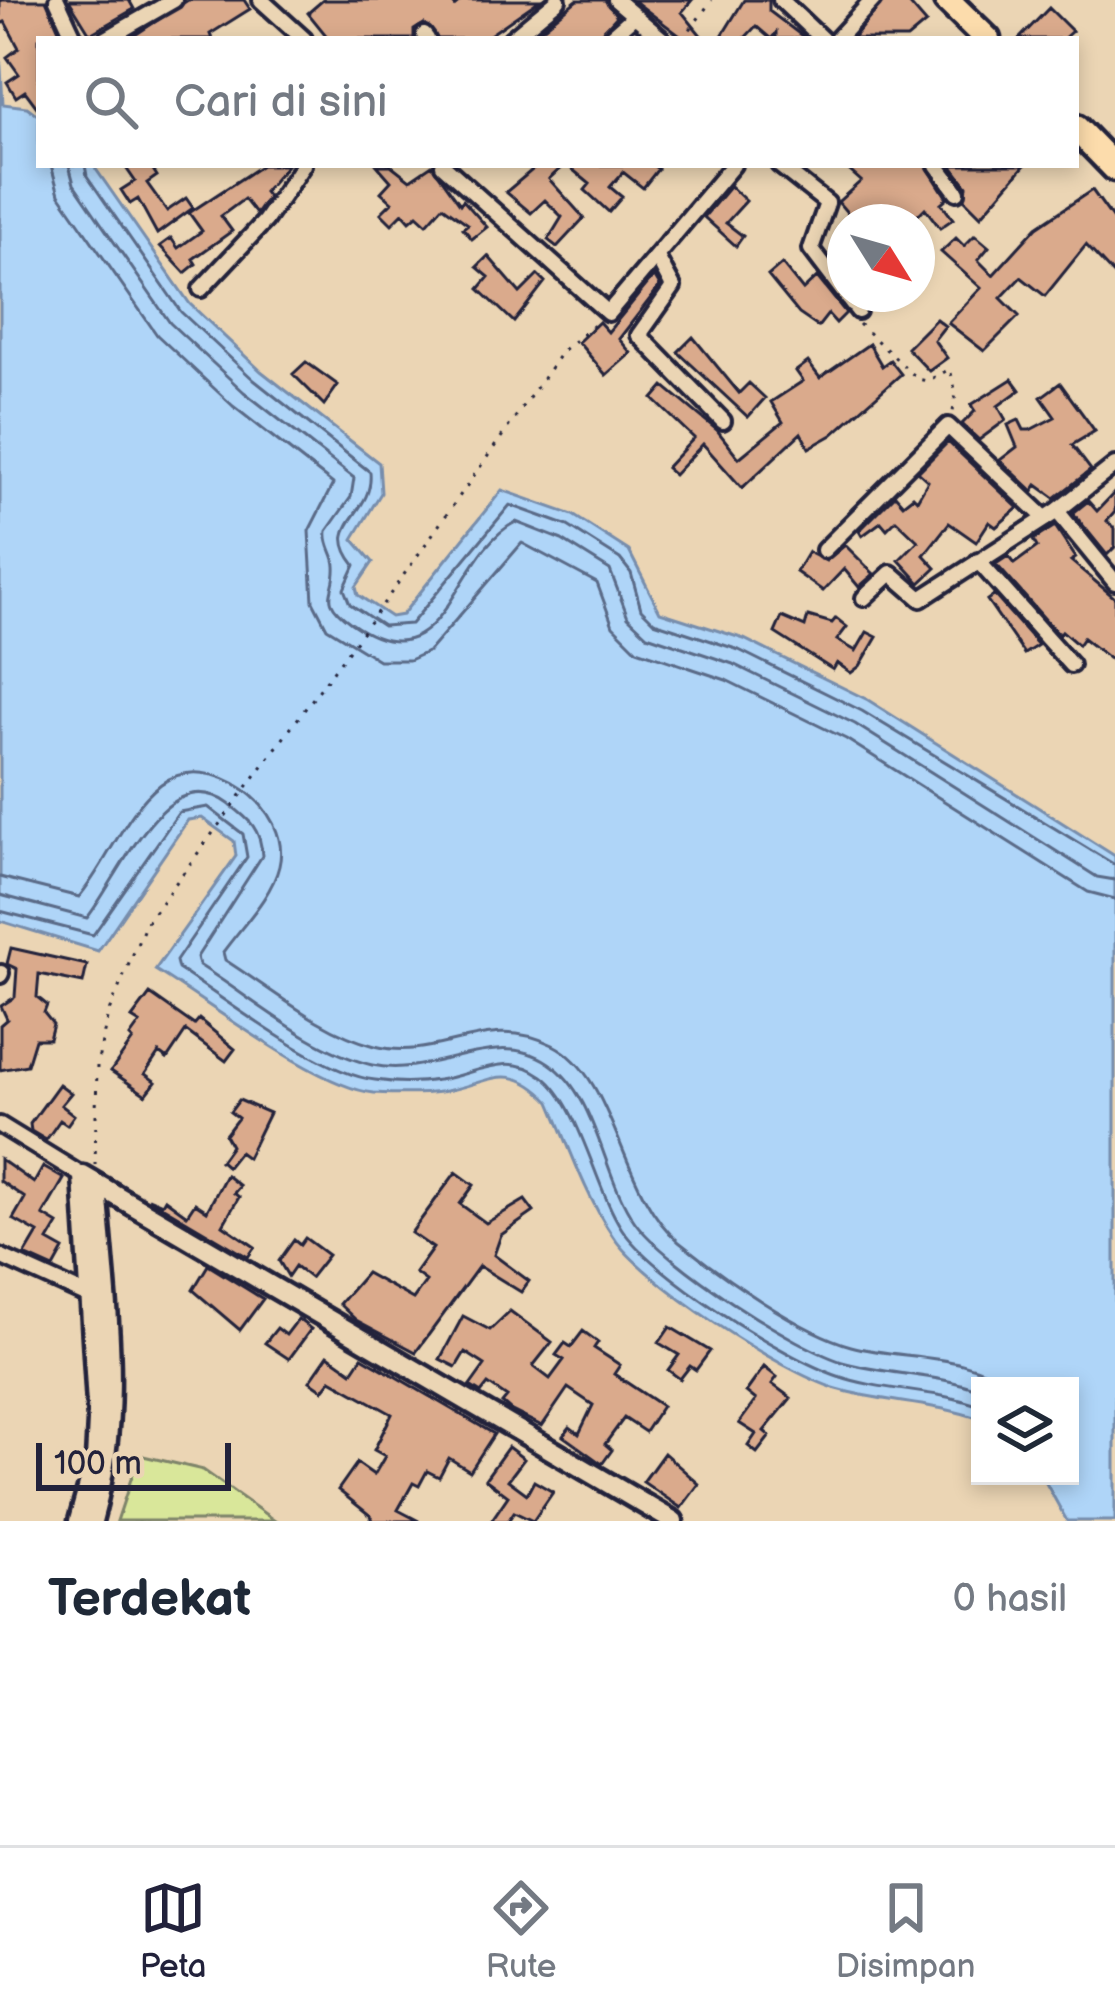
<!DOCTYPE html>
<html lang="id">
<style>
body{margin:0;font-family:"Balsamiq Sans",sans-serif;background:#f2f2f3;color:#1f2937}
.controls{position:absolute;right:36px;bottom:36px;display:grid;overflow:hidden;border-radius:0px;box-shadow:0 6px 18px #0003}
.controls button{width:108px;height:108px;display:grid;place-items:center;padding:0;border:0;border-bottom:3px solid #e0e1e3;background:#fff;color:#1f2937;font:60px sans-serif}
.compass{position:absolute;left:827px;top:204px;width:108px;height:108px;border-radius:50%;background:#fff;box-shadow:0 6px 18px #0003;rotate:127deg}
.scale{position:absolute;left:36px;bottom:30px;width:195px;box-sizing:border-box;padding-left:12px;border:6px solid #22223b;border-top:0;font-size:33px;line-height:42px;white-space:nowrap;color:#22223b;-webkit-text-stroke:9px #ebd5b4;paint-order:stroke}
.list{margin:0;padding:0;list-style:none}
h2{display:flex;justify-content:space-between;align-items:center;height:156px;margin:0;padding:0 48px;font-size:51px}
h2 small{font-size:39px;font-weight:400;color:#747a83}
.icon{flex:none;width:66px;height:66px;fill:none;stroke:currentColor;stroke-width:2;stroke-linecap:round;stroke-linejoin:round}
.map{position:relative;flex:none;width:1115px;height:1521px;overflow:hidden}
.search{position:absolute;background:#fff;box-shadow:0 6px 18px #0003;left:36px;right:36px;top:36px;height:132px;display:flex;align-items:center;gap:30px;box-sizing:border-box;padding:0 42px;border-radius:0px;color:#747a83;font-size:45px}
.sheet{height:324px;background:#fff}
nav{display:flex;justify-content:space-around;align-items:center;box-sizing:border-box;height:168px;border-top:3px solid #e0e1e3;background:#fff;font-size:33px;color:#747a83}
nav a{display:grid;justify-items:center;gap:6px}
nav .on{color:#22223b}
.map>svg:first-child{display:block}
.green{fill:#d9e79a;stroke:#7e846a;stroke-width:3}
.water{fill:#afd5f8;stroke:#778dac;stroke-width:3}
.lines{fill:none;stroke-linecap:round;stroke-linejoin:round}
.shore{stroke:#5a6a87;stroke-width:3}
.building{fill:#daaa8c;stroke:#22223b;stroke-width:3}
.minor-casing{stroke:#22223b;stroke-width:22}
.tertiary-casing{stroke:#22223b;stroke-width:27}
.trunk-casing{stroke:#22223b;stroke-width:33}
.path{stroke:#22223b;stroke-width:3;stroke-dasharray:3 9;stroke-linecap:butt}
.minor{stroke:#ebd5b4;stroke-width:14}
.tertiary{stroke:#ebd5b4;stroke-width:18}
.trunk{stroke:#fcdcac;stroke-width:24}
</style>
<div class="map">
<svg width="1115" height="1521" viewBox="0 0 1115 1521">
<rect width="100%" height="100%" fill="#ebd5b4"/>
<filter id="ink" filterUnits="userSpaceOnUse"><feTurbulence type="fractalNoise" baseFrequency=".00833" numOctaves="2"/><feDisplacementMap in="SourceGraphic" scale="24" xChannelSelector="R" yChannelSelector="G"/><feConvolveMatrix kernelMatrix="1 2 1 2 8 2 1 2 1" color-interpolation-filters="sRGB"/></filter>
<g filter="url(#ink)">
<path class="green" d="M139,1455L203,1470L275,1521H117Z"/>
<path class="water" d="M0,50L3,104L27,107L39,116V165H93L190,304L261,371L379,463L381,493L353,539L373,562L356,587L358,595L391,617L402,615L502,490L573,515L629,551L660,612L744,639L868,700L1115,856V1521H1067L1042,1476H1070V1386H980V1419C933,1402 884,1403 837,1389C783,1373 642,1282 612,1235C585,1194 569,1146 550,1102C507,1057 489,1085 440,1092C420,1095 395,1094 374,1093C318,1088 208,1002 155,970L236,856L234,841L202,818L188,820L98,951L0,921Z"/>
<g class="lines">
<path class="shore" d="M51,165L59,194L157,335L233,406L333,484L309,531L313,601L327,628L379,660H409L429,651L522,543L597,583L613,626L637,650L726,680L846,739L1088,892L1115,899
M69,165L74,184L170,323L244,392L354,478L351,497L327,531C325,546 335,554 335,566C337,593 316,598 351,623C447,690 451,553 516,522L562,540L610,570L628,617L647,635L733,664L855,724L1097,877L1115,880
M85,165L87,176L181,312L254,380L370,472C374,517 321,522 355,565L344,589L350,604L383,626L411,624L510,505L568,526L620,559L631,573L641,609L654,622L739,650L862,711L1115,865
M0,877L79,897C107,864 126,810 161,784C211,747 293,809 279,866C272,896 241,927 223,952L225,960C271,989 321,1032 375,1046C439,1063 486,1011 553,1045C617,1077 619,1192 679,1242C721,1276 800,1332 851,1346C903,1360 966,1352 1010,1386
M0,895L87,918C120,877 166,757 229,804C250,820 261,829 262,856L197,957L199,965C252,998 310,1050 372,1065C433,1079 494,1026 549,1063C598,1096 602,1176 635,1222C665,1264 796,1349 846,1363C890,1375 937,1374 980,1390
M0,911L93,935L179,812L208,807L243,834L247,857L176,961L178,969C227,1000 320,1074 375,1080C394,1083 419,1083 438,1080C475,1075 506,1050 542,1076C580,1104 595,1188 622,1229C652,1275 784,1358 838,1376C884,1392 934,1389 980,1406"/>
</g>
<path class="building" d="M0,0H46L63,39H39V110L25,91L16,97L7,82L19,74L7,57L19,48L5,22L0,24Z
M69,0H129L134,9L90,34Z
M244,0L250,9L210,34L212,39H129L188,0Z
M323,0H450L455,6L462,0H540L484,39H438L424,24L414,30V39H329L308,13Z
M577,0H605L617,16L596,39H529Z
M633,0H692L682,12L704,39H684Z
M744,0H769V11L806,39H776V33L771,39L756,26L744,39H720Z
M884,0H906L926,23L907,39H852Z
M1049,8L1072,31L1063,39H1019Z
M124,165H150L157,176L147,183L167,211L186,198L193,208L157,234L138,199L130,204L121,190L135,181Z
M262,165H287L264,192L268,197L256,214L244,199L221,216L232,231L193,259L196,264L185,273L160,246L171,238L178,248L202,231L189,213Z
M377,165H391L410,180L432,165L460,204L463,200L487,227L472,239L463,228L468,224L443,206L427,224L417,215L410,221L403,213L392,224L381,213L392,202L381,192L391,181Z
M538,165H564L549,179L584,218L557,247L548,240L562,217L545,200L531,213L506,192Z
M567,165H653L658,169L643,188L623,172L610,187L622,197L609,212L585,190L590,184Z
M843,165H926L947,198L941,203L953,219L940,228L925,208L911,222H886L879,215L872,222H855L838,202L861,181Z
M951,165H1025L981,216L965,200L967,186Z
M730,186L746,201L726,223L743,236L736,246L704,217Z
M1092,190L1115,222V276L1086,245L1045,296L1021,277L1001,298L1019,316L984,351L948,323L981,288L941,252L956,238L964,246L975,235L989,247L978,260L993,275L1037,227Z
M488,256L520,293L538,275L545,282L514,322L479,289L489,277L477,267Z
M782,264L803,290L817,277L846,313L836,323L828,314L818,327L799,314L768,276Z
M654,276L660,286L619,339L631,353L606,375L578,342L599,322L608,332Z
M936,319L945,326L934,340L947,358L929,371L907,348Z
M693,337L739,393L749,383L765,398L748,417L678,352Z
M869,344L882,366L890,360L901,374L832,435L809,448L801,433L742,488L703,444L674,475L666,468L694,438L653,399L664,386L717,430L739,458L783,422L771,402L803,381L796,371L808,362L820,378Z
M306,362L338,385L324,405L293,374Z
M1012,379L1020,390L998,406L1006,420L979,440L962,424L975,411L971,405Z
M1060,383L1095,431L1072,445L1091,470L1055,498L1037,485L1033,491L1000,460L1017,447L1008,425L1019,420L1024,430H1030L1055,417L1041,397Z
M948,442L1018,508L996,527L989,522L976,542L949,523L924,555L936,568L920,583L899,560L918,541L896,520L887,529L881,522L862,536L859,531L895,495L903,504L913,496L917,500L928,481L918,472Z
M1115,492V512L1107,521L1115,529V547L1107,555L1073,513L1088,501L1097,511Z
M1055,526L1076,558L1071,561L1115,598V663L1083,638L1078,645L1062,631L1059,635L996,564L1008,556L1014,564L1037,547L1033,540Z
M845,545L874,574L859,587L844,569L823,591L796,572L808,552L826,561Z
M994,595L1038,645L1024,654L987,600Z
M808,616L832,623L836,618L847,627L837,640L856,651L867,632L877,637L860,666L851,673L837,663L833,670L775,633L782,617L805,627Z
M11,948L87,965L83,983L39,974L37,997L47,1005L44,1013L53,1024L49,1039H35L27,1065L0,1070V1025L7,1019L1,1006L15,997L17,969L7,964Z
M150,994L194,1025L199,1019L235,1049L226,1061L186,1031L167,1059L159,1053L145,1074L156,1082L146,1095L111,1071L133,1040L130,1037L140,1023L132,1018Z
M59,1084L71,1093L61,1105L74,1115L67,1125L60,1120L46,1140L31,1131L30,1124Z
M239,1100L269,1113L247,1158L239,1152L227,1167L220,1161L231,1146L225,1135L238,1118L230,1112Z
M0,1159L34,1183L43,1167L64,1179L43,1215L58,1224L48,1241L64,1250L54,1268L25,1255L38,1233L13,1219L25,1198L0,1181Z
M456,1172L474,1185L460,1204L486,1223L525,1200L534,1212L501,1235L494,1255L529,1281L521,1292L479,1266L416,1352L356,1320L339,1304L366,1273L413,1299L426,1281L415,1273L433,1248L411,1233Z
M226,1175L240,1186L234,1193L239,1197L223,1225L255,1247L248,1257L148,1198L162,1204L165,1199L187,1215L195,1203L207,1211Z
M305,1238L328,1255L310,1278L295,1266L288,1276L279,1261L294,1240L300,1245Z
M208,1265L263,1299L240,1330L193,1290Z
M510,1311L552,1342L533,1366L550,1379L564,1360L556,1355L565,1343L571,1347L583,1331L598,1342L594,1348L620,1365L614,1374L662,1406L645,1432L624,1418L605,1444L612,1450L602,1464L563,1436L570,1427L579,1434L593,1405L568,1388L542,1426L510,1410L502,1403L507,1397L488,1384L481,1393L470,1386L485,1365L465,1352L456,1367L440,1359L463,1316L490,1330Z
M298,1319L311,1329L289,1359L265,1343L277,1328L286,1335Z
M670,1327L710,1351L696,1370L690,1366L680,1379L668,1370L679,1355L659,1343Z
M328,1355L352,1372L362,1357L494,1434L470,1471L449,1458L439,1477L427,1471L419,1486L413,1483L398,1510L419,1521H370L372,1517L338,1490L357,1463L374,1475L385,1456L374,1450L392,1414L331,1380L323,1390L310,1381Z
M764,1367L777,1377L772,1384L791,1398L764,1431L770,1436L757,1453L748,1446L756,1434L739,1423L756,1400L746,1392Z
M508,1447L524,1459L508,1480L527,1494L534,1481L553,1492L533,1521L514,1512L508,1521H491L508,1496L485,1479Z
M664,1453L699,1484L681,1508L643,1482Z"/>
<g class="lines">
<defs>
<path id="minor" d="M57,0L75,39
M261,0L304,39
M616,0L662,39
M781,0L822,39
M424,35L427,39
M106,39L174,0
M511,39L558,0
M608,39L632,18
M837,39L873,0
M443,165L608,313L733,165
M779,165L827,203L811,249L858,311
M937,165L957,192
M658,259L673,287L639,335L723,421
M201,289L265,221L303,165
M1057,511L1115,582
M824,550L948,426L1044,517
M978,561L1071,665
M864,598L891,573L921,599L1057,511L1115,465
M0,975L1,973
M0,1125L83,1176
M0,1256L88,1296"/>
<path id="tertiary" d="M83,1176L673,1521
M79,1521L96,1460L98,1421L83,1176
M92,1521C124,1406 105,1302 97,1185"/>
<path id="trunk" d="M947,0L987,39
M1076,128L1115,168"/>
</defs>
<use href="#minor" class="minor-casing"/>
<use href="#tertiary" class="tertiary-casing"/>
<use href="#trunk" class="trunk-casing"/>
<path class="path" d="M683,39L712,0
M859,324L918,379L927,381L950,369L956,393L953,412
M95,1165L97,1065L108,1014L146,923L386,600L563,350L598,322"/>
<use href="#minor" class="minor"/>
<use href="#tertiary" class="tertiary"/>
<use href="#trunk" class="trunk"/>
</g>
</g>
</svg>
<div class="controls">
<button><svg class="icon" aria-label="layers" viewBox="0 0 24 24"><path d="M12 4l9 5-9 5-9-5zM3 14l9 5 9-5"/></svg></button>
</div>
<svg class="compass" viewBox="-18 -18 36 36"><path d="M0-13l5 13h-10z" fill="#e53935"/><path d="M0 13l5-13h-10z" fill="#747a83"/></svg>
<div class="scale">100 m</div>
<div class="search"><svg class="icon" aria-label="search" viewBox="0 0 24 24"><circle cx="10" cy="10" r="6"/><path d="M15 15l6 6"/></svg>Cari di sini</div>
</div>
<section class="sheet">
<h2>Terdekat<small>0 hasil</small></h2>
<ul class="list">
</ul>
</section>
<nav>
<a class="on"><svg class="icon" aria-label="map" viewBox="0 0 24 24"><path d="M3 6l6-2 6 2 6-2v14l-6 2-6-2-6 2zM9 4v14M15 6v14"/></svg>Peta</a>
<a><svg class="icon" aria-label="directions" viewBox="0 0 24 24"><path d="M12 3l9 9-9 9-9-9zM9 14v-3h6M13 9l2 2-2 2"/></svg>Rute</a>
<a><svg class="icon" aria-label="saved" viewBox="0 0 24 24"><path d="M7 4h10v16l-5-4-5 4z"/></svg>Disimpan</a>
</nav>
